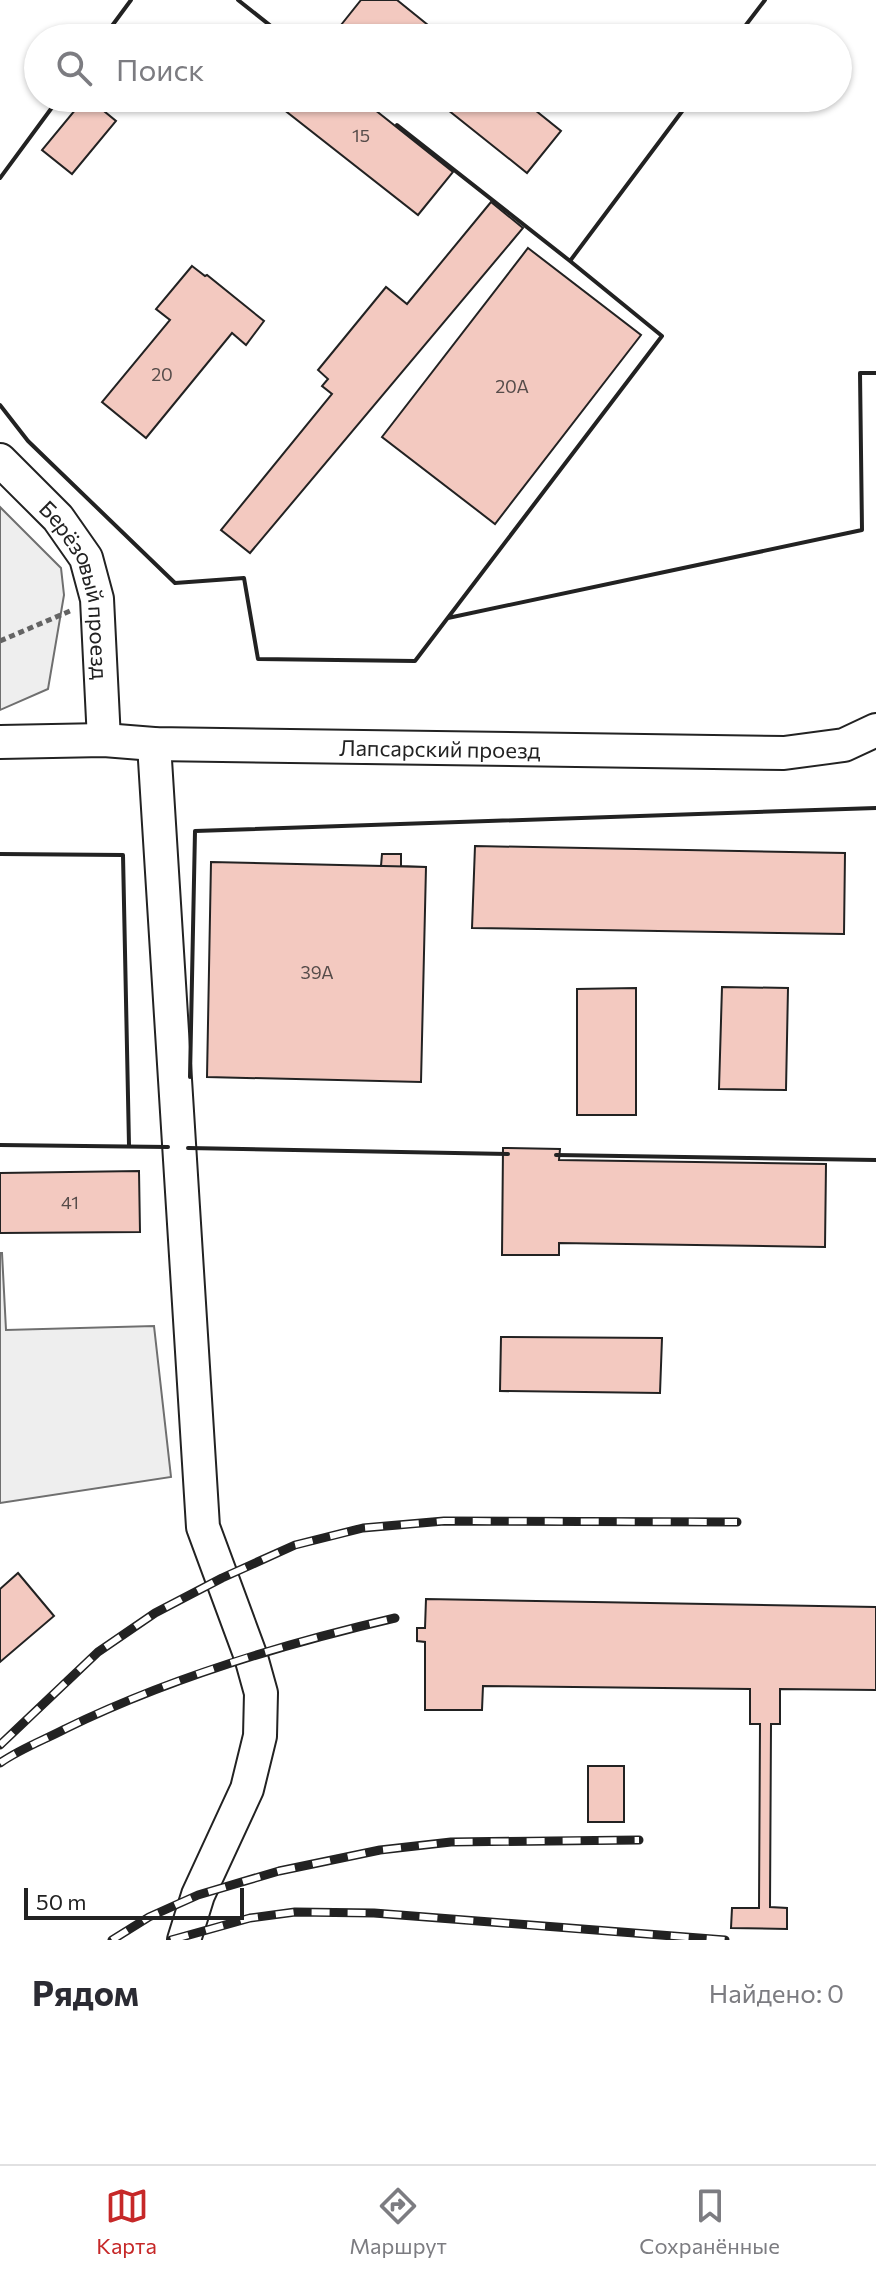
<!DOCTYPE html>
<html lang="ru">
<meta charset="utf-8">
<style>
body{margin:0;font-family:Commissioner,sans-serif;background:#f2f2f3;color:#2b2b33}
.scale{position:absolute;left:24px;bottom:20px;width:220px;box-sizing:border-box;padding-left:8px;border:4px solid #222;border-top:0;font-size:22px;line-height:28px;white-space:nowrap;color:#222;-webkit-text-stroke:6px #fff;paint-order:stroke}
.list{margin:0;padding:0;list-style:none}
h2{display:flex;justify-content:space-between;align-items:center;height:104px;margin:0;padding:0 32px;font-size:34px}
h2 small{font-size:26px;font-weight:400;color:#7c7c81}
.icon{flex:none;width:44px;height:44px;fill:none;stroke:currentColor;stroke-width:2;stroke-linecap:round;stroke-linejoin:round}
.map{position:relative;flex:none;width:876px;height:1940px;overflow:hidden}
.search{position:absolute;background:#fff;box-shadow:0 2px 6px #0004;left:24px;right:24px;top:24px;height:88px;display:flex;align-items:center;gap:20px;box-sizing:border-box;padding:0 28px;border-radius:44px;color:#7c7c81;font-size:30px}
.sheet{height:224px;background:#fff}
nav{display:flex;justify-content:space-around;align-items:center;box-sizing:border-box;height:112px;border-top:2px solid #e1e1e2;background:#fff;font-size:22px;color:#7c7c81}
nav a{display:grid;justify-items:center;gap:4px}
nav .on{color:#c62828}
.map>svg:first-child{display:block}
.green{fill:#eee;stroke:#6f6f6f;stroke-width:2}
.building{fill:#f3c9c0;stroke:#222;stroke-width:2}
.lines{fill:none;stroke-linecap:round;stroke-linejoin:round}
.minor-casing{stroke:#222;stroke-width:36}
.path{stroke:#646464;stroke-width:5;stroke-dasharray:6 4;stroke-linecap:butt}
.minor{stroke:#fff;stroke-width:32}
.rail-casing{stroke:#222;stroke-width:9}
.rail{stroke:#fff;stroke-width:6;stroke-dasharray:18;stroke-linecap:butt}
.wall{stroke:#222;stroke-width:4}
.labels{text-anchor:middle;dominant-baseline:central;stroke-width:6;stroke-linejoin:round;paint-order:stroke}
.number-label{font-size:18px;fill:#564c4a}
.street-label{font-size:22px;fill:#222;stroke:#fff}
</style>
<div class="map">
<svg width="876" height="1940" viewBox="0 0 876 1940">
<rect width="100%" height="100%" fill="#fff"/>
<path class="green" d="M0,507L61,568L64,595L48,689L0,710Z
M0,1253H2L6,1330L154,1326L171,1477L0,1503Z"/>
<path class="building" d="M361,0H397L444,38H357L341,25Z
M85,98H88L116,121L72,174L42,150Z
M269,98H360L453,172L418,215Z
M433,98H520L561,131L527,173Z
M491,202L523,228L250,553L221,530L332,394L322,386L328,379L318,370L386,287L407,304Z
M528,248L641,335L495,524L382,437Z
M192,266L205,276L207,275L264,321L246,345L232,333L146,438L102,402L170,320L156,309Z
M475,846L845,853L844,934L472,928Z
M382,854H401V866L426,867L421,1082L207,1077L211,862L381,866Z
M211,862L426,867L421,1082L207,1077Z
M722,987L788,988L786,1090L719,1089Z
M636,988V1115H577V989Z
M503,1148L560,1149L559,1160L826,1164L825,1247L559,1243V1255H502Z
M139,1171L140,1232L0,1233V1173Z
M501,1337L662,1338L660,1393L500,1391Z
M18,1573L54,1616L0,1662V1589Z
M426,1599L876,1607V1690L780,1689V1724H771L770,1907L787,1908V1929L731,1928L732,1908H759L760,1724H750V1689L483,1686L482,1710H425V1642L417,1641V1628H425Z
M588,1766H624V1822H588Z"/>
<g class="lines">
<defs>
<g id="minor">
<path id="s1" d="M0,460L58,518L86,558L97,599L104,740"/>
<path id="s2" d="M0,742L104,740L154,744L784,753L844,745L876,730"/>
<path d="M154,744L203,1527L251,1657L261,1693L260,1736L247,1789L198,1895L184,1940"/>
</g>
</defs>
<use href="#minor" class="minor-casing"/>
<path class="path" d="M0,641L70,611"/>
<use href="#minor" class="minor"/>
<defs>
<path id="rail" d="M0,1745L98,1652L155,1613L222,1578L295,1545L363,1528L444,1521L737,1522
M0,1763C20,1749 44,1740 65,1729C169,1678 283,1644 395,1618
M112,1940L149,1917L198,1895L279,1871L380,1850L451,1842L639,1840
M171,1940L250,1918L295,1912L374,1913L725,1940"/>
</defs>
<use href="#rail" class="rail-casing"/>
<use href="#rail" class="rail"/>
<path class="wall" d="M238,0L286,38
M103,38L131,0
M736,38L765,0
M397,125L570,261L692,98
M0,178L59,98
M0,405L28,441L175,583L244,578L258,659L415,661L662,336L570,261
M448,618L862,530L860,373H876
M0,854L123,855L129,1145
M190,1077L195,831L876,808
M0,1145L168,1147
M188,1148L508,1154
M556,1155L876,1160"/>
</g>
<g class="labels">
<g class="number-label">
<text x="361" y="135">15</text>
<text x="162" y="374">20</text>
<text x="512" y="386">20А</text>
<text x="317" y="972">39А</text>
<text x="70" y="1202">41</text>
</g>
<g class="street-label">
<text stroke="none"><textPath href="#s1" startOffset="158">Берёзовый проезд</textPath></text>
<text stroke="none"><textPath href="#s2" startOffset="440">Лапсарский проезд</textPath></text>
</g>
</g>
</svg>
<div class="scale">50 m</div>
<div class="search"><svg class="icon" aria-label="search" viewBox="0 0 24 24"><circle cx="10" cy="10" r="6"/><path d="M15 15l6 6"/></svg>Поиск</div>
</div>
<section class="sheet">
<h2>Рядом<small>Найдено: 0</small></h2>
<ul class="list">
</ul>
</section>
<nav>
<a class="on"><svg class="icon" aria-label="map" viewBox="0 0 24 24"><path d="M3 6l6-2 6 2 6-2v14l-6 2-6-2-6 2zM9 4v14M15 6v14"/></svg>Карта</a>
<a><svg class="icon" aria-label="directions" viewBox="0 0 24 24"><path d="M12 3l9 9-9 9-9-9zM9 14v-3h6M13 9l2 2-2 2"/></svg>Маршрут</a>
<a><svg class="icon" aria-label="saved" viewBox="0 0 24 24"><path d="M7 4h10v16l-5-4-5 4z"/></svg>Сохранённые</a>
</nav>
